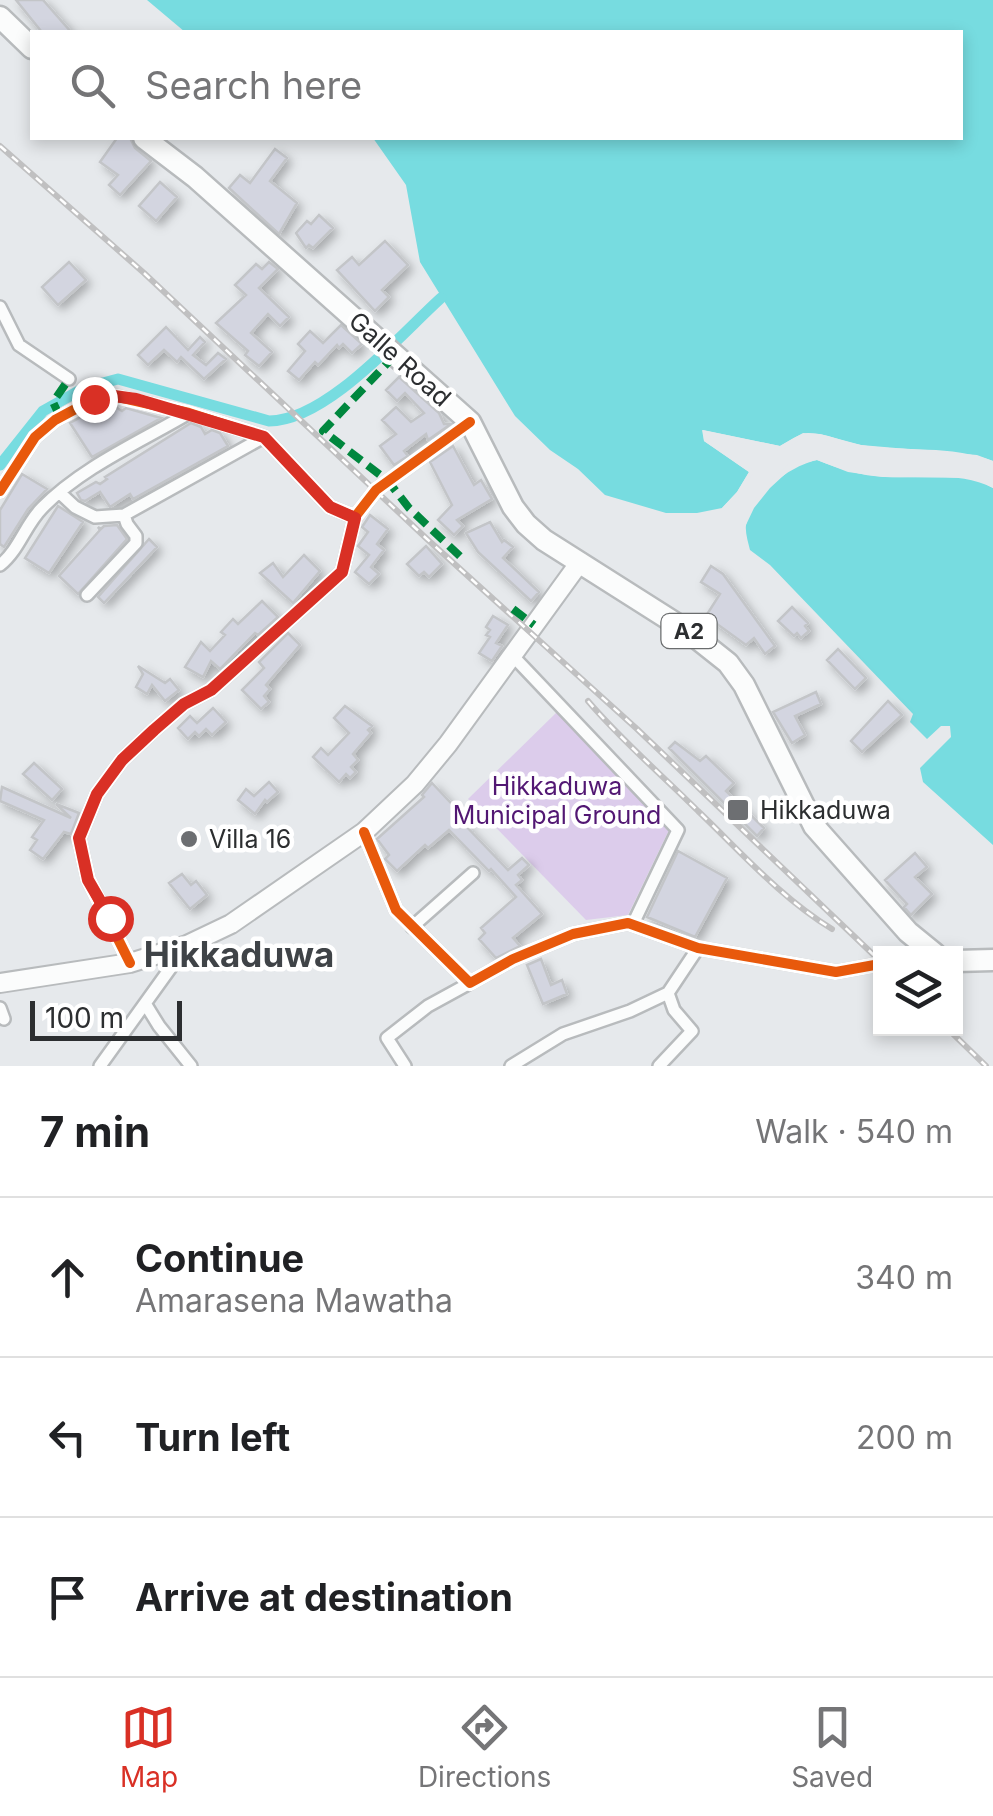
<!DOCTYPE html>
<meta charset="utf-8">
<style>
body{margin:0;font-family:Inter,sans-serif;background:#f6f6f6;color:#202124}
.controls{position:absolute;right:30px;bottom:30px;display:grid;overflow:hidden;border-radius:0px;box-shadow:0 5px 15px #0003}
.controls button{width:90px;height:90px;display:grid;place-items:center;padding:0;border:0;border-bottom:2px solid #e0e0e0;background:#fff;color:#202124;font:50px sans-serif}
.scale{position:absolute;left:30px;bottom:25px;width:152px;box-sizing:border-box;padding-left:10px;border:5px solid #2c2e30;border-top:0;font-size:28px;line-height:35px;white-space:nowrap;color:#2c2e30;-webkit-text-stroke:8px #fff;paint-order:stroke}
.stop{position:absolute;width:30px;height:30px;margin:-22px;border:8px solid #d93025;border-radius:50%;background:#fff}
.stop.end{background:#d93025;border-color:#fff;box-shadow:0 2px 10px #0008}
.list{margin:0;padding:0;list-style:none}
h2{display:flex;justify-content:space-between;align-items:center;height:130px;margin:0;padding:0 40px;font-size:42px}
h2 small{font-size:32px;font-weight:400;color:#757577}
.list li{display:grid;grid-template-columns:65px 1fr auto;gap:30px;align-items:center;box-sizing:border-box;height:160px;padding:0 40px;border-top:2px solid #e0e0e0}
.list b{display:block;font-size:38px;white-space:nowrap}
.list p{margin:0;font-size:32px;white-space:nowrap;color:#757577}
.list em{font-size:32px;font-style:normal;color:#757577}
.icon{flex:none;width:55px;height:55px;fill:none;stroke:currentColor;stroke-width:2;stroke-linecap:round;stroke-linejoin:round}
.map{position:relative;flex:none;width:993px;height:1066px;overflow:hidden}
.search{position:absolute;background:#fff;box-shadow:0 5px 15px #0003;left:30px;right:30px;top:30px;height:110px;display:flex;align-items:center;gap:25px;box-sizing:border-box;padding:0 35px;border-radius:0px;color:#757577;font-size:38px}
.sheet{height:610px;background:#fff}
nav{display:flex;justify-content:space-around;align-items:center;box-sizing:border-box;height:140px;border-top:2px solid #e0e0e0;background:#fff;font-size:28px;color:#757577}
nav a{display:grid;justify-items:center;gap:5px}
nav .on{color:#d93025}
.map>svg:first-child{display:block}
.green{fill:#dccceb}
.water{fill:#77dce0}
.pier{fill:#e6e9ec}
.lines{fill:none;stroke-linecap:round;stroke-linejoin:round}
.canal{stroke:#77dce0;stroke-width:11}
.building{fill:#d3d5e0;stroke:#c3c5c8;stroke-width:2.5;filter:url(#shadow)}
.street-casing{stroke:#b8bbbd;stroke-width:16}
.primary-casing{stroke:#b8bbbd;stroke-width:22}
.highway-casing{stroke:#b8bbbd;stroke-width:25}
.street{stroke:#fbfcfc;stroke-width:11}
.primary{stroke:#fbfcfc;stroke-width:18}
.highway{stroke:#fbfcfc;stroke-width:20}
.rail-casing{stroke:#c0c0c1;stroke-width:6}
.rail{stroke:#fff;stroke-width:2.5;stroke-dasharray:8;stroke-linecap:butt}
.quiet{stroke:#00873e;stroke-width:8;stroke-dasharray:15 8;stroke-linecap:butt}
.cycleway-casing{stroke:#fff;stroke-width:16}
.cycleway{stroke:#e8590c;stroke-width:10}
.route{stroke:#d93025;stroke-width:12}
.poi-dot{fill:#6d6f72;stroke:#fff;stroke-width:4}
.labels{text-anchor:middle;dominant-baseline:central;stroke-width:9;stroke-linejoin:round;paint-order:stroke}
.shield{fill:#fff;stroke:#6b6d6e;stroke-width:2.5}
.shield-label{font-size:22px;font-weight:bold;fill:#2c2e30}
.street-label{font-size:25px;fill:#2c2e30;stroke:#fff}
.park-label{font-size:25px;fill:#521773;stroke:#fff}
.poi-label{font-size:25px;fill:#2c2e30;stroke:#fff;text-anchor:start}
.district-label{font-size:35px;font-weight:bold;fill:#3f4347;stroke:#fff}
</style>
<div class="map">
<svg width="993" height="1066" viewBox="0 0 993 1066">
<defs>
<filter id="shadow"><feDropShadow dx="4.5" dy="4.5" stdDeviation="5" flood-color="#0004"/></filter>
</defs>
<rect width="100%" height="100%" fill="#e6e9ec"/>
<path class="green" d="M558,711L670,828L628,915L586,920L468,799Z"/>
<path class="water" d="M147,0H993V461C951,445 905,452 861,445C843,442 827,433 808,433C798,434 789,441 780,446L703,430L704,441L749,472L737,492L722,508L697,513H666L605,495L578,469L550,450L515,416L420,262L406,185L373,138H960V32H185Z
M817,460C839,469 861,476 885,477C921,479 960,471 993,488V845L923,782L920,768L951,737L950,726H941L927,739L910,722L913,714L770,565L750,550C748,542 745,532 746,525C752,495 789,466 817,460Z"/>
<path class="pier" d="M702,430L780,446L803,433L820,434L861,445L977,455L993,461V466L976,460L923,453L860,450L819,439L804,438L780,451L708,436L754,471L741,495L726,511L722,508L737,492L749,472L704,441Z
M816,456L849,467L883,472L976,474L993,482V488L974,478L883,477L848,472L817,460L795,465L770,488L754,508L745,527L741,524L750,506L766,485L792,461Z"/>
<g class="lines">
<path class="canal" d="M0,465L43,411L84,388L118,379L269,421C326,421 399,336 441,298"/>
</g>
<path class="building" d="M16,0H43L71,32L41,31Z
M117,138H130L135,148L151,161L120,195L109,185L118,175L100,162Z
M275,149L287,158L270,181L297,203L279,234L229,188L240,175L250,183Z
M160,182L177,197L156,221L139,206Z
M319,215L333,228L313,248L309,245L306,248L296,233L307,221L311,224Z
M385,241L408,265L382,290L389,297L375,311L337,270L352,257L359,265Z
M69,262L86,280L58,305L42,287Z
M269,262L278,269L259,288L289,317L280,326L268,314L251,333L272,352L259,366L245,355L248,351L216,323L246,295L235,285L256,264L262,269Z
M341,325L362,344L352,353L343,344L339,348L337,345L318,365L315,362L299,380L288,371L305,351L298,344L310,331L323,343Z
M166,327L188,350L200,337L205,342L193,355L206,365L218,353L226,359L204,379L181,357L177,362L164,350L148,365L138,355Z
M399,377L439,413L444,424H451L428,440L426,434L404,451L408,456L394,465L380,446L396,434L382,420L396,407L411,422L424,413L405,393L397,401L386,390Z
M114,406L122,411L126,408L161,418L92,457L70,423L97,408L102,411Z
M191,423L201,427L205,434L212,430L220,433L228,446L133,499L130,494L110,507L100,492L85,501L81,500L77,493L96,482L100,484L107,479L105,477Z
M453,446L474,485L481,480L492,499L457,520L463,526L454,535L438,520L452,505L430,462Z
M22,474L47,489L28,509L4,547L0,544V510Z
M58,506L83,522L49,573L25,558Z
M370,515L388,529L377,544L384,550L371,567L379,574L369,584L355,572L369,555L358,546L368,532L362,527Z
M490,522L502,542L504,540L513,547L503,558L539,592L531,601L478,552L466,533Z
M104,526L117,525L127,539L78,594L59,576L100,530L98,527L101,529Z
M149,539L157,547L104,603L98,597Z
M426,546L442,564L429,577L424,572L419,576L407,564Z
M304,555L320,571L293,603L260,573L273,563L283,577Z
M711,566L723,574L775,646L765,654L754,638L746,645L706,616L720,594L701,582Z
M262,601L278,617L258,635L255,633L220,669L211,661L203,677L185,667L201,642L210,651L225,635L221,632L233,619L238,624Z
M792,607L808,623L805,626L809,631L801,638L797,633L794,636L778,621Z
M493,616L508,625L496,643L502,646L492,661L479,653L490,637L486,635L490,630L486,627Z
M288,633L300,645L266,685L270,689L264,696L269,702L261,709L242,690L264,668L259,662Z
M838,649L866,678L855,689L827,660Z
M138,666L165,683L170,679L179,690L165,701L152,685L147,694L136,687L143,674Z
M816,692L821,704L795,716L805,735L792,743L773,712Z
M888,701L902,715L862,752L851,741Z
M345,706L372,726L368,730L371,733L353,754L358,760L351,767L356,772L350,778L346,774L339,782L313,757L321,748L328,755L349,733L334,718Z
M213,708L226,722L212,735L206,729L199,736L195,732L188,739L178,728L190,716L197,723Z
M675,742L700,761L706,756L734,783L726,791L764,828L757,836L669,748Z
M34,763L62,789L52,800L23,774Z
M269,782L278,792L267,802L265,800L255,814L238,800L246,789L254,796Z
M432,783L465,818L462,822L508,870L522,858L529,865L518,875L522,880L516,885L542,914L513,938L520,946L496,958L479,939L485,933L481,928L516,897L491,869L489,871L449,830L428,848L425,845L397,871L385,859L389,855L377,839L424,797L422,795Z
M2,787L71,818L56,804L79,813L71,834L64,832L43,859L30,850L37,840L32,837L44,820L0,801Z
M678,851L727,878L695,937L647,917Z
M915,853L927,867L915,877L932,894L911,915L904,907L907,904L885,880Z
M182,874L191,885L196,881L207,895L190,909L169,883Z
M541,959L551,985L562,980L567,994L543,1004L527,965Z"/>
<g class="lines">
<defs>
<path id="street" d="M0,307L19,345L69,379
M0,491L35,437L55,420L94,399L114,396L189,413L264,437L330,507L355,517
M60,493L75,507L95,517L124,515L264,437
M0,565C19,550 25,525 42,508C82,467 140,442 189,413
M87,595L136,543V536L127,524L124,515
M512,655L678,830L633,924
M364,832L396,910L470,983L513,959L573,934L628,923L698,948L836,972L880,964
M412,927L473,873
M130,963L88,879L79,838L97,794L122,760L154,730L184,704L211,690L342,572L355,517L376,490L470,422
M146,1005L159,1026L191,1066
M0,1008L4,1019
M100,1066L187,945
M405,1066L387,1038L428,1006L470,983
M511,1066L563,1034L630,1011L668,993
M659,1066L692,1031L674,1010L668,993L698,948"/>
<path id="primary" d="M0,983L130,963L187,945L231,924L364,832L415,784L448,744L580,562"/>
<path id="highway" d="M0,17L32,48
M144,138L195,177L470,422L513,507L526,524L544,540L689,632L728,663L744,685L814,826L908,932L935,954
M956,961L993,960"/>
</defs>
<use href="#street" class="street-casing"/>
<use href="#primary" class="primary-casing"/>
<use href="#highway" class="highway-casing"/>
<use href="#street" class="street"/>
<use href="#primary" class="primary"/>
<use href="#highway" class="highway"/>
<defs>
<path id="rail" d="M0,146L144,273L427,539L637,729L880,961
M588,701C622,741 661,774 698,811C741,852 781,898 832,929
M947,1028L986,1066"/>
</defs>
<use href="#rail" class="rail-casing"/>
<use href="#rail" class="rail"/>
<path class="quiet" d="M395,355L323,431L388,481L409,508L465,561
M60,417L53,402L69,379
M513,609L534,625"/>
<defs>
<path id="cycleway" d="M0,491L35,437L55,420L94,399L114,396L189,413L264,437L330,507L355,517
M364,832L396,910L470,983L513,959L573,934L628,923L698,948L836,972L880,964
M130,963L88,879L79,838L97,794L122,760L154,730L184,704L211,690L342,572L355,517L376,490L470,422"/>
</defs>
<use href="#cycleway" class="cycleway-casing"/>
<use href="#cycleway" class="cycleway"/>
</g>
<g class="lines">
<path class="route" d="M94,399L114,396L136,399L264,437L330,507L355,518L342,572L211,690L184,704L154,730L122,760L97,794L79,838L88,880L110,918"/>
</g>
<g class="poi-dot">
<rect x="726" y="798" width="24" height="24" rx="5"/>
<circle cx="189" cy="839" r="10"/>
</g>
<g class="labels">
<rect class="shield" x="661.5" y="614" width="55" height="34" rx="8"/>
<g class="shield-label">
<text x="689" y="631">A2</text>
</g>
<g class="street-label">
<text transform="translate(400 359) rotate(42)">Galle Road</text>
</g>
<g class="park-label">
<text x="557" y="786">Hikkaduwa<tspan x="557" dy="29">Municipal Ground</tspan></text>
</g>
<g class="poi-label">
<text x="760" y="810">Hikkaduwa</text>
<text x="209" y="839">Villa 16</text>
</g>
<g class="district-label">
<text x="239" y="954">Hikkaduwa</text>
</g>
</g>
</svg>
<div class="controls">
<button><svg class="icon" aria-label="layers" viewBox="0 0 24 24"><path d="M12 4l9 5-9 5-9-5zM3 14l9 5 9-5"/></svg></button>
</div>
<div class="scale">100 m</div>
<div class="stop" style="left:110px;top:918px"></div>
<div class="stop end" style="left:94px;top:399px"></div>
<div class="search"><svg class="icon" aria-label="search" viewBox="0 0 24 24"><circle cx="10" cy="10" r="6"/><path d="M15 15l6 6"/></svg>Search here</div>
</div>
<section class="sheet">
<h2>7 min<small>Walk · 540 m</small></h2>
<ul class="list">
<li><svg class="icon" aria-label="ahead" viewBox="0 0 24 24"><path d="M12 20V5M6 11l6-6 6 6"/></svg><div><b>Continue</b><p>Amarasena Mawatha</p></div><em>340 m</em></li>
<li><svg class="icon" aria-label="left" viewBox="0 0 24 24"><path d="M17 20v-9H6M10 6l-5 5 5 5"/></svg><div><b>Turn left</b></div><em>200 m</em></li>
<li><svg class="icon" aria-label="arrive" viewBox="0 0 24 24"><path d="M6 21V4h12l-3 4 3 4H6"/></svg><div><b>Arrive at destination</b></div></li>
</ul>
</section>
<nav>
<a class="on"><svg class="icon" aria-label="map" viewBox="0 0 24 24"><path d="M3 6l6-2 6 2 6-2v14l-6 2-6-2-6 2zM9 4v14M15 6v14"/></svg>Map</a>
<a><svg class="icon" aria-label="directions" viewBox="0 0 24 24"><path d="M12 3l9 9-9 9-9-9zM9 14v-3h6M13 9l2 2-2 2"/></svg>Directions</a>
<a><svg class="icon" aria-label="saved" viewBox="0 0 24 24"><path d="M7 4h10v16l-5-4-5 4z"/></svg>Saved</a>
</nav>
